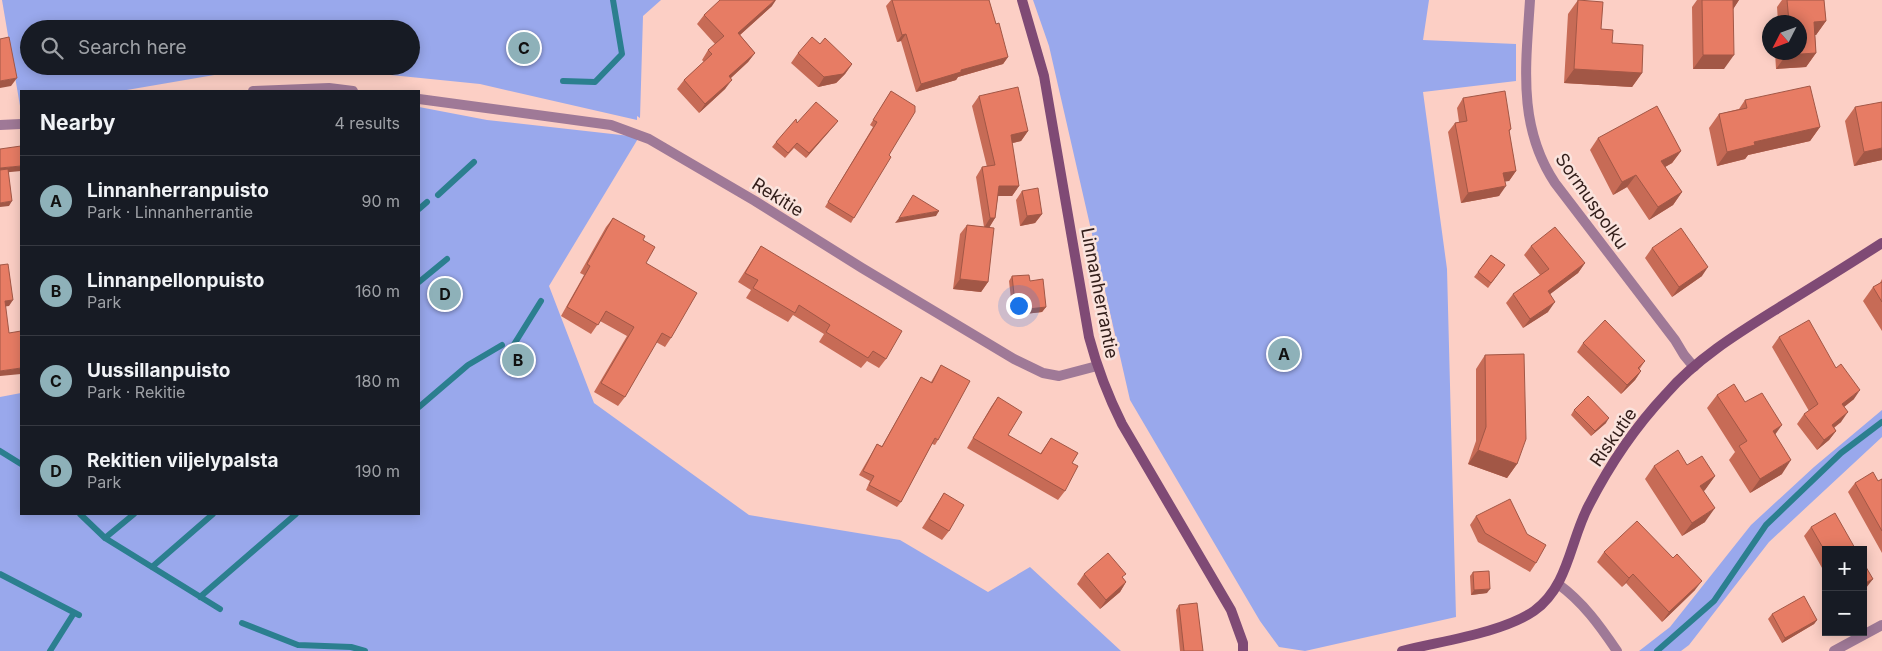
<!DOCTYPE html>
<meta charset="utf-8">
<style>
body{margin:0;font-family:Inter,sans-serif;background:#242831;color:#f1f3f6}
.controls{position:absolute;right:15px;bottom:15px;display:grid;overflow:hidden;border-radius:0px;box-shadow:0 2px 12px #0003}
.controls button{width:45px;height:45px;display:grid;place-items:center;padding:0;border:0;border-bottom:1px solid #363941;background:#171b24;color:#f1f3f6;font:25px sans-serif}
.compass{position:absolute;left:1762px;top:15px;width:45px;height:45px;border-radius:50%;background:#171b24;box-shadow:0 2px 12px #0003;rotate:228deg}
.you{position:absolute;left:1018px;top:305px;width:18px;height:18px;margin:-12px;border:4px solid #fff;border-radius:50%;background:#1a73e8;box-shadow:0 0 0 8px #1a73e833}
.badge{display:grid;place-items:center;width:32px;height:32px;border-radius:50%;background:#8eb1b9;color:#111;font-size:16px;font-weight:700}
.pin{position:absolute;translate:-50% -50%;border:2px solid #fff;box-shadow:0 1px 5px #0006}
.list{margin:0;padding:0;list-style:none}
h2{display:flex;justify-content:space-between;align-items:center;height:65px;margin:0;padding:0 20px;font-size:21px}
h2 small{font-size:16px;font-weight:400;color:#9ea1a6}
.list li{display:grid;grid-template-columns:32px 1fr auto;gap:15px;align-items:center;box-sizing:border-box;height:90px;padding:0 20px;border-top:1px solid #363941}
.list b{display:block;font-size:19px;white-space:nowrap}
.list p{margin:0;font-size:16px;white-space:nowrap;color:#9ea1a6}
.list em{font-size:16px;font-style:normal;color:#9ea1a6}
.icon{flex:none;width:28px;height:28px;fill:none;stroke:currentColor;stroke-width:2;stroke-linecap:round;stroke-linejoin:round}
.map{position:relative;flex:none;width:1882px;height:651px;overflow:hidden}
.search{position:absolute;background:#171b24;box-shadow:0 2px 12px #0003;left:20px;top:20px;width:400px;height:55px;display:flex;align-items:center;gap:12px;box-sizing:border-box;padding:0 18px;border-radius:28px;color:#9ea1a6;font-size:19px}
.panel{position:absolute;background:#171b24;box-shadow:0 2px 12px #0003;left:20px;top:90px;width:400px;height:425px;border-radius:0px}
.map>svg:first-child{display:block}
.green{fill:#99a8ec;fill-rule:evenodd}
.lines{fill:none;stroke-linecap:round;stroke-linejoin:round}
.stream{stroke:#2b7f8f;stroke-width:6}
.street{stroke:#9f7997;stroke-width:10}
.secondary{stroke:#7f4a75;stroke-width:10}
.wall{fill:#c76b56}
.shaded-wall{fill:#a25746}
.building{fill:#e77c64;stroke:#a25746}
.labels{text-anchor:middle;dominant-baseline:central;stroke-width:5;stroke-linejoin:round;paint-order:stroke}
.street-label{font-size:18px;fill:#311d19;stroke:#fae3dd}
</style>
<div class="map">
<svg width="1882" height="651" viewBox="0 0 1882 651">
<rect width="100%" height="100%" fill="#fccfc5"/>
<path class="green" d="M2,0H661L643,16L640,118L637,116V120L480,84L361,72L220,74L121,91H21L20,106ZM29,29H411V66H29Z
M1033,0H1429L1423,40L1516,44V81L1423,92L1447,269L1456,617L1305,651L1279,647L1260,621L1130,400L1049,46Z
M419,107L487,120L639,137L549,286L594,403L749,515L900,540L988,592L1030,567L1121,651H0V397L21,393V514H419Z
M1882,410V437L1769,542L1689,645L1681,651H1639L1670,627L1751,525L1814,467Z"/>
<g class="lines">
<path class="stream" d="M563,81L595,82L622,54L613,0
M438,195L474,162
M419,209L427,202
M419,282L447,259
M513,346L541,301
M419,407L468,365L502,345
M0,451L21,464
M80,514L105,538L220,609
M105,538L134,514
M152,567L213,514
M0,574L79,615
M200,597L296,514
M242,623L298,645L351,647L365,651
M50,651L74,613
M1657,651L1714,601L1766,525L1841,453L1882,422"/>
<path class="street" d="M1530,0C1526,64 1517,126 1555,183L1675,340L1684,355L1694,367
M253,91L329,88L353,91
M419,99L611,125L649,139L755,201L862,268L1014,359L1043,373L1059,376L1097,366
M0,125L21,124
M1558,584C1583,602 1600,626 1617,651
M1834,651L1882,625"/>
<path class="secondary" d="M1022,0L1044,76L1089,337C1097,367 1108,396 1122,424L1231,610L1243,643V651
M1402,651C1441,641 1502,633 1534,611C1569,586 1570,540 1589,505C1610,464 1635,427 1666,394C1697,358 1740,332 1780,307C1814,286 1848,265 1882,243"/>
</g>
<path class="wall" d="M891,0H989L996,24L1008,57L1003,64L958,77L956,80L916,92L901,41L897,42L886,6Z
M1578,0L1612,43L1642,73L1632,87L1564,83L1568,14Z
M1697,0H1739L1733,9L1724,69H1693L1692,7Z
M1782,0H1824L1826,21L1816,35H1815L1816,53L1806,67L1776,69L1775,52H1800V22H1778L1777,7Z
M772,6L740,35L755,53L748,62L731,78L725,89L699,113L677,89L684,80L704,62L702,60L708,50L715,44L697,24L704,15Z
M820,44L852,64L845,74L836,83L818,87L791,63L798,53Z
M891,91L889,155L851,223L825,207L873,127L870,125Z
M979,96L1028,131L1021,141L1012,143L1019,186L1012,196H998L995,218L989,227L988,282L981,292L953,289L960,234L967,225L984,227L976,177L982,167H987L972,106Z
M1463,98L1511,129L1509,132L1516,171L1509,181H1505L1499,196L1461,203L1448,132L1455,123L1459,122L1457,108Z
M1745,100L1820,127L1810,141L1748,155L1745,159L1717,166L1709,128L1719,114L1739,109Z
M1855,107L1882,160L1854,166L1845,121Z
M838,121L806,158L794,148L785,158L772,147L776,142L797,123Z
M1598,138L1681,151L1672,163L1665,167L1682,192L1673,205L1649,220L1627,187L1613,195L1590,150Z
M1022,191L1042,214L1035,223L1020,226L1016,200Z
M613,218L643,240L646,263L671,338L665,347L656,342L625,397L618,406L594,392L627,336L600,321L591,334L561,316L584,275L580,273L606,227Z
M761,246L886,359L879,368L867,361L861,368L819,342L824,334L793,315L788,322L746,298L751,290L738,282Z
M1531,246L1585,263L1578,273L1550,294L1548,312L1523,328L1506,303L1513,294L1540,275L1524,255Z
M1652,248L1702,276L1672,297L1645,258Z
M1491,255L1505,265L1488,288L1474,277Z
M1012,276L1030,281L1046,307L1042,312L1016,315L1015,308H1012L1009,281Z
M1882,279V331L1863,301L1873,287L1880,283Z
M1779,337L1854,399L1844,407L1841,422L1834,428L1836,431L1829,440L1817,450L1797,424L1804,414L1809,411L1772,347Z
M1583,343L1645,361L1639,370L1641,371L1635,380L1621,394L1577,352Z
M1485,355L1517,464L1507,478L1468,464L1476,441V369Z
M941,365L938,440L935,445L932,444L901,502L897,507L866,490L870,481L859,475L877,444L882,446L921,377L931,382Z
M1717,395L1745,402L1776,435L1782,474L1750,493L1729,460L1735,452L1707,408Z
M998,397L1008,435L1040,454L1051,438L1072,463L1065,491L1058,500L967,448L991,407Z
M1574,410L1606,423L1591,436L1571,415Z
M1687,465L1715,476L1704,491L1705,522L1682,536L1645,479L1654,466Z
M1882,479V553L1848,492L1855,483L1878,481Z
M944,493L949,531L942,540L922,528Z
M1476,516L1536,563L1530,572L1478,542L1470,525Z
M1811,527L1826,550V575L1804,536Z
M1604,552L1695,590L1662,622L1626,583L1622,587L1597,562Z
M1473,572L1487,593L1471,595L1470,576Z
M1084,574L1123,578L1126,582L1120,592L1100,609L1077,584Z
M1179,605L1203,651H1180L1176,610Z
M1772,614L1817,620L1814,624L1782,643L1768,619Z"/>
<path class="shaded-wall" d="M775,0H776L772,6L731,43L738,33Z
M1733,0H1739L1730,14Z
M1826,21L1816,35H1804L1814,22Z
M906,34L901,41L897,42L902,35Z
M755,53L748,62L722,86L729,76Z
M1816,53L1806,67L1776,69L1786,55Z
M1703,55H1734L1724,69H1693Z
M1008,57L1003,64L958,77L956,80L916,92L921,84L961,70Z
M852,64L845,74L836,83L818,87L824,77Z
M1574,69L1642,73L1632,87L1564,83Z
M17,78L11,86L0,88V81Z
M732,80L725,89L699,113L705,104Z
M838,121L834,126L806,158L809,153Z
M1820,127L1810,141L1748,155L1745,159L1717,166L1727,152L1754,142Z
M1028,131L1021,141L1004,145L1011,135Z
M1882,148V160L1854,166L1864,152Z
M1681,151L1672,163L1653,174L1661,161Z
M21,166V171L0,173V168Z
M1516,171L1509,181L1496,183L1503,173Z
M1636,175L1627,187L1613,195L1622,182Z
M999,186H1019L1012,196H992Z
M1506,186L1499,196L1461,203L1468,193Z
M1682,192L1673,205L1649,220L1658,207Z
M12,201L9,206L0,207V203Z
M939,211L936,216L895,223L899,218Z
M1042,214L1035,223L1020,226L1027,216Z
M990,218H995L989,228H984Z
M1585,263L1578,273L1541,301L1548,291Z
M1708,267L1702,276L1672,297L1679,287Z
M960,279L988,282L981,292L953,289Z
M13,300L9,306L1,307L5,301Z
M1555,302L1548,312L1523,328L1530,319Z
M1015,303H1019L1015,308H1012Z
M1046,307L1042,312L1016,315L1020,310Z
M21,368V374L0,376V371Z
M1641,371L1635,380L1621,394L1627,385Z
M1860,390L1854,399L1835,414L1842,404Z
M1848,412L1841,422L1825,434L1832,425Z
M1609,418L1606,423L1591,436L1595,431Z
M1782,425L1772,439L1773,431Z
M1836,431L1829,440L1817,450L1824,440Z
M1478,450L1517,464L1507,478L1468,464Z
M1791,460L1782,474L1750,493L1760,479Z
M1715,476L1705,490L1691,500L1700,486Z
M1715,508L1705,522L1682,536L1692,523Z
M1633,574L1626,583L1622,587L1629,578Z
M1873,579L1866,588L1863,590V584Z
M1702,581L1695,590L1662,622L1669,612Z
M1126,582L1120,592L1100,609L1106,600Z
M1490,589L1487,593L1471,595L1474,590Z
M1817,620L1814,624L1782,643L1785,638Z"/>
<path class="building" d="M720,0H775L738,33L755,53L729,76L732,80L705,104L684,80L712,54L708,50L724,36L704,15Z
M892,0H989L996,24L999,23L1008,57L961,70V72L921,84L906,34L902,35Z
M1578,0L1603,2L1601,29L1613,30L1612,43L1643,45L1642,73L1574,69Z
M1702,0H1733L1734,55H1703Z
M1787,0H1824L1826,21L1814,22L1816,53L1786,55L1785,52H1800V22H1789Z
M9,37L17,78L0,81V39Z
M812,37L820,44L825,38L852,64L843,74L824,77L798,53Z
M1810,86L1820,127L1754,142L1755,145L1727,152L1719,114L1747,108L1745,100Z
M1018,87L1028,131L1011,135L1019,186H999L995,218H990L982,167L995,165L979,96Z
M891,91L915,106V112L889,155L891,157L854,218L828,202L877,122L873,120Z
M1505,91L1511,129L1509,130L1516,171L1503,173L1506,186L1468,193L1455,123L1467,121L1463,98Z
M816,102L838,121L809,153L797,143L788,153L776,142L796,119L797,123Z
M1882,102V148L1864,152L1855,107Z
M1657,106L1681,151L1661,161L1682,192L1658,207L1636,175L1622,182L1598,138Z
M21,146V166L0,168V149Z
M8,169L12,201L0,203V170Z
M1038,188L1042,214L1027,216L1022,191Z
M913,195L939,211L899,218Z
M613,218L645,236L643,240L655,247L646,263L697,293L671,338L662,333L625,397L601,383L634,327L606,311L598,325L567,307L590,266L587,264Z
M967,225L994,228L988,282L960,279Z
M1555,227L1585,263L1548,291L1555,302L1530,319L1513,294L1549,269L1531,246Z
M1681,228L1708,267L1679,287L1652,248Z
M761,246L902,331L886,359L873,351L868,358L826,332L830,325L799,305L795,313L753,288L758,280L745,273Z
M1491,255L1505,265L1491,283L1478,272Z
M8,264L13,300L5,301L9,333L21,331V368L0,371V265Z
M1029,275L1030,281L1043,279L1046,307L1020,310L1019,303H1015L1012,276Z
M1882,282V302L1873,287Z
M1605,320L1645,361L1638,368L1641,371L1627,385L1583,343Z
M1809,320L1836,368L1841,364L1860,390L1842,404L1848,412L1832,425L1836,431L1824,440L1804,414L1818,404L1779,337Z
M1524,354L1526,439L1517,464L1478,450L1486,427L1485,355Z
M941,365L970,381L938,440L935,438L901,502L869,485L874,476L863,471L877,444L882,447L921,377L932,383Z
M1734,384L1745,402L1762,393L1782,425L1773,431L1791,460L1760,479L1739,446L1747,441L1717,395Z
M1588,396L1609,418L1595,431L1574,410Z
M998,397L1022,412L1008,435L1041,454L1051,438L1078,453L1072,463L1078,466L1065,491L973,438Z
M1678,450L1687,465L1702,456L1715,476L1700,486L1715,508L1692,523L1654,466Z
M1873,472L1878,481L1882,479V531L1855,483Z
M944,493L964,505L949,531L929,519Z
M1510,499L1527,534L1546,545L1536,563L1485,533L1476,516Z
M1835,513L1856,550H1826V553L1811,527Z
M1637,521L1673,558L1677,554L1702,581L1669,612L1633,574L1629,578L1604,552Z
M1108,553L1126,574L1122,577L1126,582L1106,600L1084,574Z
M1863,562L1873,579L1863,584Z
M1489,571L1490,589L1474,590L1473,572Z
M1804,596L1817,620L1785,638L1772,614Z
M1197,603L1203,651H1184L1179,605Z"/>
<g class="labels">
<g class="street-label">
<text transform="translate(778 197) rotate(32)">Rekitie</text>
<text transform="translate(1592 201) rotate(55)">Sormuspolku</text>
<text transform="translate(1100 293) rotate(79)">Linnanherrantie</text>
<text transform="translate(1613 437) rotate(-55)">Riskutie</text>
</g>
</g>
</svg>
<div class="controls">
<button>+</button>
<button>−</button>
</div>
<svg class="compass" viewBox="-18 -18 36 36"><path d="M0-13l5 13h-10z" fill="#e53935"/><path d="M0 13l5-13h-10z" fill="#9ea1a6"/></svg>
<div class="you"></div>
<div class="pin badge" style="left:1284px;top:354px">A</div>
<div class="pin badge" style="left:518px;top:360px">B</div>
<div class="pin badge" style="left:524px;top:48px">C</div>
<div class="pin badge" style="left:445px;top:294px">D</div>
<div class="search"><svg class="icon" aria-label="search" viewBox="0 0 24 24"><circle cx="10" cy="10" r="6"/><path d="M15 15l6 6"/></svg>Search here</div>
<section class="panel">
<h2>Nearby<small>4 results</small></h2>
<ul class="list">
<li><span class="badge">A</span><div><b>Linnanherranpuisto</b><p>Park · Linnanherrantie</p></div><em>90 m</em></li>
<li><span class="badge">B</span><div><b>Linnanpellonpuisto</b><p>Park</p></div><em>160 m</em></li>
<li><span class="badge">C</span><div><b>Uussillanpuisto</b><p>Park · Rekitie</p></div><em>180 m</em></li>
<li><span class="badge">D</span><div><b>Rekitien viljelypalsta</b><p>Park</p></div><em>190 m</em></li>
</ul>
</section>
</div>
